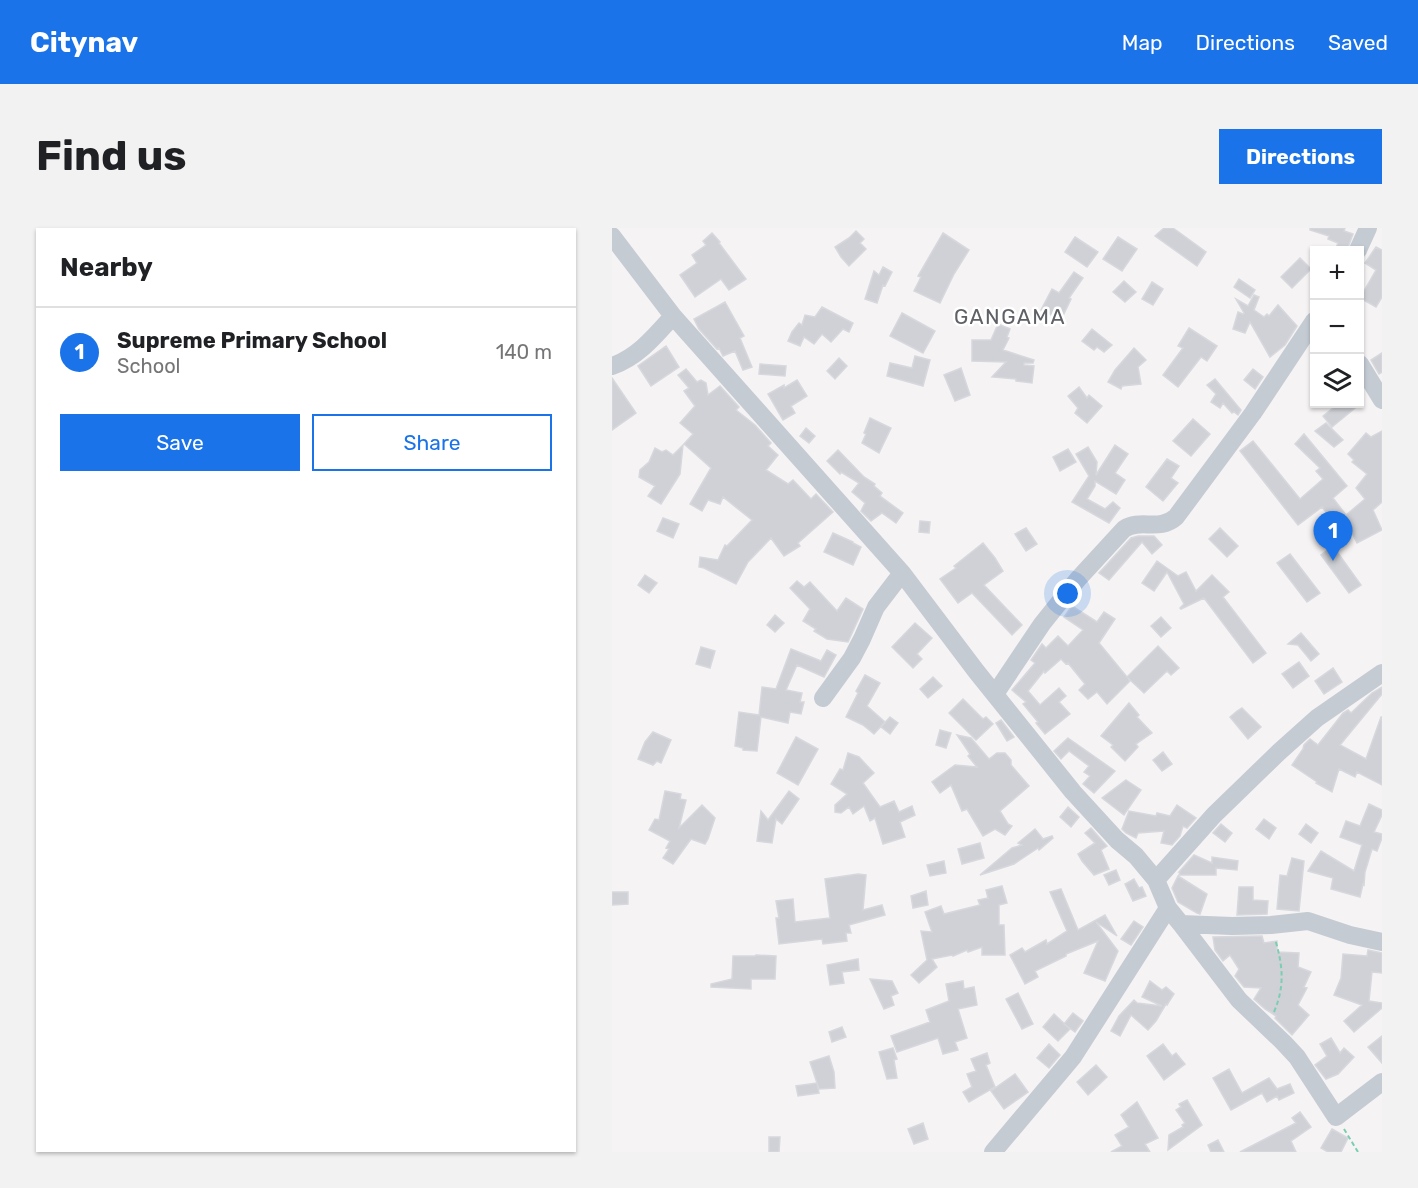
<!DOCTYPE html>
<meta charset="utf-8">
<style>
body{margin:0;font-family:Rubik,sans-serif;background:#f2f2f2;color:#202124}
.controls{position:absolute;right:18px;top:18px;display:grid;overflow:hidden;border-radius:0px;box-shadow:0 2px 4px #0004}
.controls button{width:54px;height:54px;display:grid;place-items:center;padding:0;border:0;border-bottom:2px solid #e0e0e0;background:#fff;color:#202124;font:30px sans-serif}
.you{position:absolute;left:456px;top:366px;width:21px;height:21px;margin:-15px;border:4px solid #fff;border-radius:50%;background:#1a73e8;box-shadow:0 0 0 9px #1a73e833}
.badge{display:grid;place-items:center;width:39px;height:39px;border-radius:50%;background:#1a73e8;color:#fff;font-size:20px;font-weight:700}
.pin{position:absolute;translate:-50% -50px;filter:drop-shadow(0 2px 3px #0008)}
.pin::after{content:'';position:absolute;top:32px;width:21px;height:18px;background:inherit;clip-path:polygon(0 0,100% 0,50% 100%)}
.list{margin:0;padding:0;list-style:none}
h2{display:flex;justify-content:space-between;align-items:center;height:78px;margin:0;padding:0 24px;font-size:26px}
h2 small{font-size:20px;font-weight:400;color:#757577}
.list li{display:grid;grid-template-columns:39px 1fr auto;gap:18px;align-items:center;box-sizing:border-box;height:90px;padding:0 24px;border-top:2px solid #e0e0e0}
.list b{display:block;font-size:22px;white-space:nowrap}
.list p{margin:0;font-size:20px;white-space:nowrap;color:#757577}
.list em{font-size:20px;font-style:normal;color:#757577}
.actions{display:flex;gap:12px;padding:18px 24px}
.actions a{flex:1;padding:14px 0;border:2px solid #1a73e8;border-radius:0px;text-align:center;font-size:21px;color:#1a73e8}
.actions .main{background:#1a73e8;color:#fff}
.icon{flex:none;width:33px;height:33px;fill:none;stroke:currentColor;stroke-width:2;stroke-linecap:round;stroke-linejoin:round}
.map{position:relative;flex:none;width:770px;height:924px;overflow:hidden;border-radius:0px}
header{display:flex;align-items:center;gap:36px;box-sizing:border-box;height:84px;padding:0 30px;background:#1a73e8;color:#fff}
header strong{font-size:28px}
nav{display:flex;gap:33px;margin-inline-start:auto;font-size:21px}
.intro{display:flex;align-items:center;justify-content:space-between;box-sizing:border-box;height:144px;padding:0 36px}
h1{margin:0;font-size:42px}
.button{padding:15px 27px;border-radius:0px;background:#1a73e8;color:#fff;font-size:21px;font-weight:700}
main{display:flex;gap:36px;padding:0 36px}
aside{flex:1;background:#fff;border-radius:0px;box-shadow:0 2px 4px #0004}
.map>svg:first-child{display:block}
.building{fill:#cfd1d6;stroke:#d7d8dd;stroke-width:1.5}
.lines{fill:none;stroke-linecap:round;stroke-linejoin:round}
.path{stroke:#7bceb0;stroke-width:2;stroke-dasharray:4.5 3;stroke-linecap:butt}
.minor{stroke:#c4cbd3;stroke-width:18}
.labels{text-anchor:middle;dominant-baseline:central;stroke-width:5;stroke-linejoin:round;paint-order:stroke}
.quarter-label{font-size:21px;letter-spacing:1.5px;fill:#5f6167;stroke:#fff}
</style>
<header>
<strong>Citynav</strong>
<nav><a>Map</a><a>Directions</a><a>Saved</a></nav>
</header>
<div class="intro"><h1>Find us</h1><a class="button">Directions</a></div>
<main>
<aside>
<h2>Nearby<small></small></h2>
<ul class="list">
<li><span class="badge">1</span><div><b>Supreme Primary School</b><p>School</p></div><em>140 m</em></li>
</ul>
<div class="actions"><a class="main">Save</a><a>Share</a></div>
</aside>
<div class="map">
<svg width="770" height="924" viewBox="0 0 770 924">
<rect width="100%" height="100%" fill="#f5f3f3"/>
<path class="building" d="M552,0H561L594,24L585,38L543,8Z
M698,0H733L732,3L741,6L735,22H723L726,15L716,11L717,8L698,2Z
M244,3L252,11L248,15L254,21L237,38L229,29L223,19L237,10Z
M100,5L108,14L107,15L134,51L117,62L109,51L83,69L68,47L85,35L80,27L94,17L91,13Z
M331,5L357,22L342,46L328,75L302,63L309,49L306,48Z
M463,9L486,24L475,39L453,24Z
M506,9L525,21L510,43L491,31Z
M764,19L770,22V69L764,79L748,70L764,42L753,35Z
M688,30L699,41L680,60L669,49Z
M271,39L280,44L273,58L271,57L265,75L253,71L262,43L267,47Z
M462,44L471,50L457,70L459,71L449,92L429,82L440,61L447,65Z
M627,51L643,62L638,70L622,59Z
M512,53L524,64L513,74L501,64Z
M540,54L551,61L541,77L530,71Z
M642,67L647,69L642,82L652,89L655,86L657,88L666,77L685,98L673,117L658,129L638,94L633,105L621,101L626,84L631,86L632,85L624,71L636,78Z
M113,74L132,108L128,110L140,139L131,142L123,123L111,128L107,120L105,121L87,101L82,91Z
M210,79L241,95L237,104L231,101L219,114L210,106L202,116L192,109L188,118L176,113L180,104L187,95L190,97L193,87L203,89Z
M290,85L323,103L311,125L278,108Z
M386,96L398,101L395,109L397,110L391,122L422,132L421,135H412V137L422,138L420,155L404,153V151L380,149L394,134L360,133V112H379Z
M577,100L605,118L595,133L589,129L566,159L551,147L571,120L566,118Z
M480,101L500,117L492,124L485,119L482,122L470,113Z
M54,118L67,139L39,158L26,138Z
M522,120L534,132L526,139L529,156L510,158L509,161L496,154L503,142Z
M770,125V144L767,146L759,132Z
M303,128L318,132L311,158L275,148L278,135L300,140Z
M227,130L235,138L223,151L215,143Z
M148,136L174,138L173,148L147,146Z
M349,140L358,167L343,173L332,147Z
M74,141L85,154L89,152L94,155L96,167L108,158L127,179L124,182L143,197L159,215L156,218L166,227L154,242L176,256L181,252L199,271L204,266L221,284L186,315L188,318L172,328L159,310L136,334L124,356L92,340L87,339L88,329L106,332L113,317L115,318L140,292L111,269L108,276L96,272L90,283L78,276L99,240L72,216L81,206L68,195L83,178L72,163L77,160L66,147Z
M641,141L651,149L643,161L632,152Z
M0,150L24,185L0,202Z
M603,151L629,182L626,187L622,184L620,185L611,175L608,180L599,174L604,166L595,157Z
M185,152L195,168L179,178L183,185L171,192L156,166L172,157V160Z
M467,159L475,170L477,167L490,178L475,195L463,185L466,180L456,168Z
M726,176H748L720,199L711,188Z
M258,190L279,200L267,225L250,215L254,206L252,205Z
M581,191L598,206L579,228L561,213Z
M714,195L731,212L722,219L703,203Z
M194,200L203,208L197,215L188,208Z
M770,203V274L761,282L770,302L745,315L735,295L727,301L710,279L686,297L628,223L641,213L688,271L711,251L704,243L708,240L683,216L692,206L735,258L721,270L734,287L753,271L744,260L755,246L740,234L742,232L736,226L754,205L759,209Z
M71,217L68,246L49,276L36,268L43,258L27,249L28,242L37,234L43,220L50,224L54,222L61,227Z
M503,217L516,226L503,245L513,252L504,266L483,253V258L475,271L493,281L501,274L508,280L497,295L460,274L477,248L464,226L476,219L485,234L484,247Z
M456,221L464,234L448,243L441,229Z
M226,222L252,249L263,256L262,258L270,265L268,268L291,285L284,295L270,285L259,293L249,283L253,275L240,264L247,255L229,244L228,246L215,233Z
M555,231L567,238L559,250L566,255L551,273L534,259Z
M51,290L67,296L61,310L45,303Z
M308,293L318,294L317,305L307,304Z
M414,300L425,316L414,323L403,306Z
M608,300L626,318L615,329L597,311Z
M221,305L241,314V315L249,319L241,337L212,324Z
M526,308H542L550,317L540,326L530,314L497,352L487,345L519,310Z
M371,315L383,330L391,343L372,357L410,397L400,407L360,365L346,375L328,351L344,340L342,338Z
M721,318L749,357L737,365L709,327Z
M678,326L708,365L695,374L665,335Z
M545,333L566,348L574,344L584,363L600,347L617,364L611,369L654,425L641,435L592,370L569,381L568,380L572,376L555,344L542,363L530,355Z
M33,347L45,355L37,365L26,357Z
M185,353L192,359L198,354L225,383L234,370L251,381L236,414L215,411L202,403L204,401L191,393L198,381L178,360Z
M460,378L485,394L492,384L503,391L487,415L515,449L546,418L567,440L559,447L555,443L532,465L516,450L518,453L495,476L485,464L476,471L467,462L473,456L456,435L454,436L449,431L433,445L432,443L416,463L428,477L447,460L454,468L447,474L458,486L433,506L424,495L426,494L411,476L414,474L400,462L423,435L419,432L430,416L434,420L446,408L456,418L471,402L452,389Z
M163,387L172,395L163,404L155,397Z
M549,389L559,400L549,409L539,398Z
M303,395L320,410L305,426L310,431L301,440L280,419Z
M689,405L707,426L699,433L686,417L676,416Z
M89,419L103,423L98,440L84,436Z
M179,421L209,433L215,422L224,427L212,449L185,437L174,462L190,465L188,474H192L189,486L178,484L176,495L149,489L145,523L131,522V520L123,518L127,484L147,487L150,459L164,461Z
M687,434L697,448L681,460L670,446Z
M721,440L730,454L712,466L703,453Z
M253,447L268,455L255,478L273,494L262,506L251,497L234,489L246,465L244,463Z
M321,449L330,458L316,470L308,461Z
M770,459V466L728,517L754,531L769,489H770V557L745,544L743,549L727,541L720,564L704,555L705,554L680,537L691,521L692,517L698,511L706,517L731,485L736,482L739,485L760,465Z
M351,471L371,491L374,489L381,496L364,512L337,485Z
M517,475L527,487L525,489L540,505L524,516L526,519L513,533L499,519L501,517L489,508Z
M630,480L649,499L636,511L618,489L625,483Z
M278,489L286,495L278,506L269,499Z
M389,492L402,509L395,513L384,495Z
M328,502L339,505L334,520L324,517Z
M41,504L59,512L49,535L45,533L41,537L26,531L33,514Z
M345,507L359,510L377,531L385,525H393L399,532V537L417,558L388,583L396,596L400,598L393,607L383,601L371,608L355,581L350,583L339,557L328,565L320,554L343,537L365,539L356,528L358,526Z
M184,509L206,521L186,557L165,545Z
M456,510L503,543L482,565L471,556L478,548L472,544L477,538L457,523L449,531L442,523Z
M551,524L560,536L550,543L541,532Z
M236,525L247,529L262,545L251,555L268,579L282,573L287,584L300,578L303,587L288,594L293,609L271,616L263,590L258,593L252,578L241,586L237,579L229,585L223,584V577L235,566L219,556L228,541L231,542Z
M514,552L529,562L512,587L490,570Z
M53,563L69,566L68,571L74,572L67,600L90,577L103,590L96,611L93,616L79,611L61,636L51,630L57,621L54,620L58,613L37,602L43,591L47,592Z
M177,563L187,571L170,596L164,591L160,615L145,613L149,583L156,592Z
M757,576L770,582V587L762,604L770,606V610L765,623L760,621L753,644L752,657L751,656L748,669L719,661L721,650L696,643L709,623L742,643L750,617L728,609L734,593L748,598Z
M565,577L584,590L575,600L571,598L568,608L560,617L549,615L552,603L526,605L524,610L514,605L510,601L517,583L544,588L545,585L558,588Z
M456,579L467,589L459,599L448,589Z
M652,591L664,600L657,611L644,601Z
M609,596L620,605L613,614L601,605Z
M694,596L706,605L699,615L687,606Z
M479,600L495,618L489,622L497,641L482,647L470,633L466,626L483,615L473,605Z
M423,601L431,611L440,608L441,610L427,622L426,620L402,636L368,647L400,620L410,617L406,615Z
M368,615L372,630L350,636L346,621Z
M582,627L600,635V629L626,633L625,642L604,640V647H567L568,644H567Z
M680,630L692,633L687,683L665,681L668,647L675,648Z
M332,633L334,645L318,648L315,637Z
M504,642L508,652L497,657L492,647Z
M246,646L254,647L251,682L270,677L273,687L237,697L239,705H234L235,713L211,716L210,711L167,716L164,690H167L164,673L181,671L183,694L218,690L213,651Z
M566,648L595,666L588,686L585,685L566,674L560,660Z
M522,651L527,660L530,659L534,668L521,673L513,656Z
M390,658L395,675L387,677V697H392L393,727H370V719L356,724L355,722L341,728L340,727L320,731L325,739L307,755L299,747L315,732L309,703L320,704L313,684L329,678L332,686L368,677L366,672L376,670L374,662Z
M627,659H641V672L656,673L655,686L625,687Z
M449,661L466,702L493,687L505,708L484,694L506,723L493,753L472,745L486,713L454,726V728L423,743L426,749L413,756L398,727L410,720L413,724L434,712L435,716L455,703L438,664Z
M314,663L316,677L301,680L299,668Z
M0,664H16V676L0,677Z
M522,693L531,699L519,717L509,711Z
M650,708L652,715L665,713V724L687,725L686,739L699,744L692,759L695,760L686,777L697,787L680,807L663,790L664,788L653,781L642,771L649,760L632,759L623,748L627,741L618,727L611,733L603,722L601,709Z
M756,722L770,725V745L760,744L757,773L770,775V780L742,804L732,793L750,777L722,767L729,750L731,726L755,728Z
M144,727L164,728L163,751H139V761L99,759V756L120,751L121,728H143Z
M246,731L247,742L230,744L232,755L218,757L215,737Z
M258,751L280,753L286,765L279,768L282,777L272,781Z
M351,753L352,761L362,759L365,777L346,781L355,810L343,814L346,822L331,826L326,810L285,824L279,808L318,794L314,782L337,773L334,756Z
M538,753L550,762L554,759L562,766L555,777L554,776L544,793L536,802L519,787L508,808L499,803L507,788L522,772L525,775L550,778L530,769Z
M406,765L421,796L410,801L394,771Z
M461,785L471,793L463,804L452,796Z
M442,786L458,801L446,813L431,799Z
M230,799L234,809L220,814L217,804Z
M770,808V835L756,819Z
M719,810L728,825L732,820L742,829L726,846L714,851L703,837L715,828L708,816Z
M437,816L448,827L437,840L425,830Z
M551,816L560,828L564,825L573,836L552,852L535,828Z
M281,820L285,831L282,832L285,850L275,851L267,824Z
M375,825L378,835L374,837L383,859L357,874L351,864L360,859L355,846L364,843L359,831Z
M217,828L222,844L223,860L207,861L205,855L207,865L186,868L184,858L205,855L198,834Z
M484,837L495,849L476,867L465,854Z
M617,841L630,865L657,850L665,861L678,856L682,865L667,872L665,868L655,874L650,865L619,882L601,850Z
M403,846L416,864L392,881L379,863Z
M575,872L590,897L556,922L557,907L571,899L570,897L573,895L564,882L569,879L567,876Z
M525,874L546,910L533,916L538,924H499L510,918L503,907L517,899L509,887Z
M688,884L699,899L679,913L684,924H628L684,895L680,890Z
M311,895L316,911L302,916L296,901Z
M720,901L736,910L729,924H716L709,920Z
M157,909H168L167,924H157Z
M606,912L612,924H599L596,917Z"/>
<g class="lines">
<path class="path" d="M662,784C673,758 671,738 663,711
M732,901L746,924"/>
<path class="minor" d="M0,8L61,88L290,345L364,443L461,564L505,612L524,628L544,652L556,680L569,696L620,698L659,697L696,693L738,707L770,714
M746,22L756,0
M748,136L770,172
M0,138C26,129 43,108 61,88
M383,466L430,396L466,351L512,301C529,290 547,304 564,289L641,185L702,93
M211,470L240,430L250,411L264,379L290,345
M544,652L602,587L667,524L705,490L770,445
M569,696L627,772L671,814L685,829L724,889L770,854
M381,924L461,829L556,680"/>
</g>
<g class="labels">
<g class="quarter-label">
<text x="398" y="88">GANGAMA</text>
</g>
</g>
</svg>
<div class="controls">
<button>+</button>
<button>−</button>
<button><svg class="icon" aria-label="layers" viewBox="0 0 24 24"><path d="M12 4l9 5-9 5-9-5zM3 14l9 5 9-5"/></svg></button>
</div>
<div class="you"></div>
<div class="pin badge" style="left:721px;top:333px">1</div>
</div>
</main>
